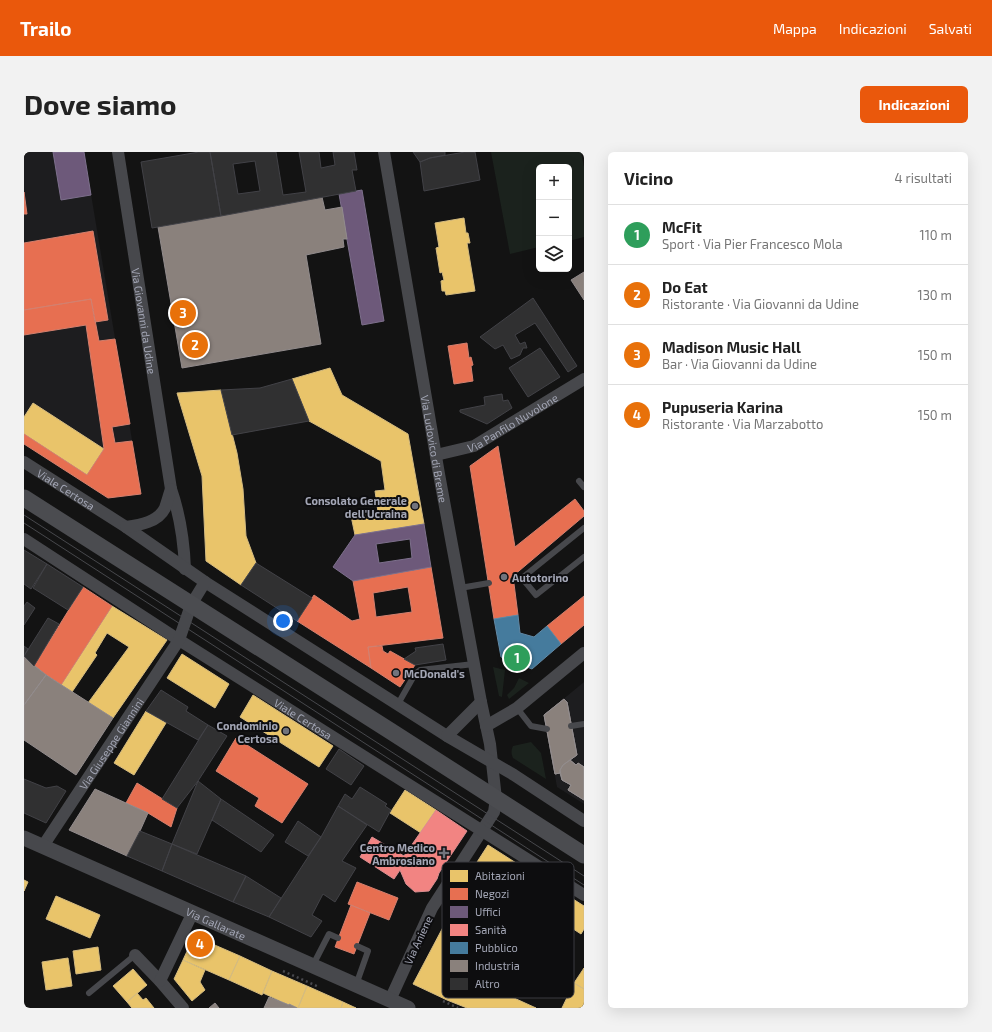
<!DOCTYPE html>
<html lang="it">
<meta charset="utf-8">
<style>
body{margin:0;font-family:"Exo 2",sans-serif;background:#f2f2f2;color:#222}
.controls{position:absolute;right:12px;top:12px;display:grid;overflow:hidden;border-radius:6px;box-shadow:0 4px 16px #0002}
.controls button{width:36px;height:36px;display:grid;place-items:center;padding:0;border:0;border-bottom:1px solid #e0e0e0;background:#fff;color:#222;font:20px sans-serif}
.you{position:absolute;left:259px;top:469px;width:14px;height:14px;margin:-10px;border:3px solid #fff;border-radius:50%;background:#1a73e8;box-shadow:0 0 0 6px #1a73e833}
.badge{display:grid;place-items:center;width:26px;height:26px;border-radius:50%;background:#ea580c;color:#fff;font-size:13px;font-weight:700}
.pin{position:absolute;translate:-50% -50%;border:2px solid #fff;box-shadow:0 1px 4px #0006}
.list{margin:0;padding:0;list-style:none}
h2{display:flex;justify-content:space-between;align-items:center;height:52px;margin:0;padding:0 16px;font-size:17px}
h2 small{font-size:13px;font-weight:400;color:#767676}
.list li{display:grid;grid-template-columns:26px 1fr auto;gap:12px;align-items:center;box-sizing:border-box;height:60px;padding:0 16px;border-top:1px solid #e0e0e0}
.list b{display:block;font-size:15px;white-space:nowrap}
.list p{margin:0;font-size:13px;white-space:nowrap;color:#767676}
.list em{font-size:13px;font-style:normal;color:#767676}
.icon{flex:none;width:22px;height:22px;fill:none;stroke:currentColor;stroke-width:2;stroke-linecap:round;stroke-linejoin:round}
.map{position:relative;flex:none;width:560px;height:856px;overflow:hidden;border-radius:6px}
header{display:flex;align-items:center;gap:24px;box-sizing:border-box;height:56px;padding:0 20px;background:#ea580c;color:#fff}
header strong{font-size:19px}
nav{display:flex;gap:22px;margin-inline-start:auto;font-size:14px}
.intro{display:flex;align-items:center;justify-content:space-between;box-sizing:border-box;height:96px;padding:0 24px}
h1{margin:0;font-size:28px}
.button{padding:10px 18px;border-radius:6px;background:#ea580c;color:#fff;font-size:14px;font-weight:700}
main{display:flex;gap:24px;padding:0 24px}
aside{flex:1;background:#fff;border-radius:6px;box-shadow:0 4px 16px #0002}
.map>svg:first-child{display:block}
.built{fill:#1d1d1f}
.green{fill:#1b221d}
.homes{fill:#e9c46a;stroke:#d4bb80}
.shops{fill:#e76f51;stroke:#d3806f;fill-rule:evenodd}
.offices{fill:#6d597a;stroke:#7d708c;fill-rule:evenodd}
.health{fill:#f28482;stroke:#da8e91}
.public{fill:#457b9d;stroke:#6188a4}
.industry{fill:#8a817c;stroke:#928c8d}
.building{fill:#303031;stroke:#424247;fill-rule:evenodd}
.lines{fill:none;stroke-linecap:round;stroke-linejoin:round}
.path{stroke:#49494e;stroke-width:2.5;stroke-dasharray:2 3;stroke-linecap:butt}
.service{stroke:#47484c;stroke-width:6}
.minor{stroke:#47484c;stroke-width:12}
.tertiary{stroke:#47484c;stroke-width:15}
.secondary{stroke:#4b4c50;stroke-width:17}
.tram{stroke:#47484c;stroke-width:1}
.poi-dot{fill:#71737c;stroke:#0d0d0f;stroke-width:1.5}
.labels{text-anchor:middle;dominant-baseline:central;stroke-width:4;stroke-linejoin:round;paint-order:stroke}
.street-label{font-size:11px;fill:#a3a6b5;stroke:#0d0d0f}
.poi-label{font-size:11px;font-weight:bold;fill:#a3a6b5;stroke:#0d0d0f;text-anchor:end}
.key{fill:#0d0d0f;stroke:#3a3b41;stroke-width:1}
.key-label{font-size:11px;fill:#a3a6b5}
</style>
<header>
<strong>Trailo</strong>
<nav><a>Mappa</a><a>Indicazioni</a><a>Salvati</a></nav>
</header>
<div class="intro"><h1>Dove siamo</h1><a class="button">Indicazioni</a></div>
<main>
<div class="map">
<svg width="560" height="856" viewBox="0 0 560 856">
<rect width="100%" height="100%" fill="#131313"/>
<path class="built" d="M0,0H60L117,342L84,346L0,292Z
M560,530V652L533,635L520,563Z"/>
<path class="green" d="M467,0H557L560,15V85L545,89V15H515V95L486,102Z
M469,515L481,518L478,545L475,544Z
M495,526L505,531L485,547L483,543L490,536Z
M507,590L517,601L522,627L489,606C487,602 487,598 489,594Z"/>
<path class="homes" d="M440,66L442,81H444L446,91H443L451,139L422,143L421,139H418L417,129L420,128L418,120L416,121L412,96L415,95L411,71Z
M306,216L318,243L384,282L400,372L331,383L327,364L354,360L351,339L361,338L357,309L285,269L268,227Z
M197,238L213,301L219,337L222,384L232,411L217,433L182,409L178,324L153,241Z
M9,251L80,297L63,323L0,282V265Z
M88,454L143,488L89,566L64,551L105,495L83,481L71,501L73,503L48,540L37,533Z
M158,502L205,532L191,556L143,526Z
M229,543L309,594L295,615L216,565Z
M122,559L142,571L110,623L90,611Z
M381,638L412,658L397,681L366,661Z
M464,693L489,709L476,728L447,775L426,762L449,724L446,721Z
M489,709L560,754V777L557,782L540,771L490,846L462,837L513,757L476,728Z
M0,728L4,730L0,739Z
M32,744L76,763L66,786L22,767Z
M426,762L447,775L425,821L436,826L423,848L389,832Z
M170,784L216,804L205,828L159,808Z
M74,795L77,818L52,822L49,799Z
M216,804L248,819L238,843L205,828Z
M44,806L48,834L22,838L18,810Z
M159,808L181,818L176,830L181,838L168,849L150,827Z
M560,816V837L550,831Z
M109,817L123,833L103,850L89,834Z
M248,819L283,834L274,856L265,852V853L239,841Z
M436,826L462,837L490,846L512,856H443L423,848Z
M550,831L560,837V856H538Z
M283,834L319,850L317,856H274Z
M113,841L119,848L122,846L130,856H108L103,850Z
M319,850L332,856H317Z"/>
<path class="shops" d="M0,40L3,62H0Z
M69,79L84,168L71,170L67,147L0,158V91Z
M67,147L75,189L91,187L106,272L88,275L91,291L108,289L117,342L84,346L0,292V282L63,323L80,297L62,173L0,183V158Z
M443,191L445,206L447,205L449,213L447,214L449,229L430,232L424,194Z
M474,294L491,395L551,347L560,359V364L489,424L494,463L470,467L446,314Z
M407,415L419,486L344,495L347,516L273,469L290,443L328,469L336,467L329,429ZM384,435L388,460L352,465L349,441Z
M59,435L88,454L37,533L10,514Z
M560,444V473L537,492L523,474Z
M358,494L359,499L364,502L366,499L391,513L376,535L347,516L344,495Z
M212,586L284,632L258,671L231,654L235,646L192,619Z
M113,631L153,656L147,675L124,661L102,651Z
M333,730L374,746L365,768L324,752Z
M327,753L346,761L330,802L311,795Z"/>
<path class="offices" d="M29,0H60L67,43L37,48Z
M338,38L360,169L338,173L315,42Z
M400,372L407,415L329,429L309,415L331,383ZM386,387L388,406L355,411L352,392Z"/>
<path class="health" d="M412,658L443,679L415,721L413,727L405,739L391,740L382,732L376,718L370,727L336,705L348,685L380,704Z"/>
<path class="public" d="M494,463L496,481L510,485L523,474L537,492L508,517L477,505L470,467Z"/>
<path class="industry" d="M298,45L301,58L318,55L323,87H319L320,95L282,103L297,192L158,216L134,75Z
M560,120V148L547,128Z
M0,505L22,523L0,553Z
M22,523L89,566L52,623L0,588V553Z
M540,547L543,550L553,603L546,608L552,613L554,611L560,615V648L544,638L547,633L538,628L536,621L531,622L520,563Z
M540,547L543,550L553,603L539,613L536,618V621L531,622L520,563Z
M546,608L552,613L554,611L560,615V648L544,638L547,633L538,628L536,618L539,613Z
M71,637L124,661L116,679L103,704L45,678Z
M245,845L265,853V852L273,856H240Z
M191,851L195,856H185Z"/>
<path class="building" d="M175,0H186L197,64L128,76L117,10Z
M186,0H252L259,43L282,40L275,0H295L297,16L311,13L309,0H330L333,18H328L332,39L197,64ZM231,9L236,39L214,42L209,12Z
M389,0H421V3L406,6L396,10Z
M441,0H451L456,28L400,39L396,10L406,6Z
M509,146L553,214L544,220L511,171L491,183L496,192L501,190L503,196H499L496,203L487,207L479,193L471,197L456,185Z
M516,196L536,225L504,245L485,216Z
M268,227L285,269L208,283L197,238L236,236Z
M478,242L479,249L484,248L488,256L463,272L436,260V258L461,253L460,245Z
M0,398L23,412L7,437L0,432Z
M232,411L288,446L273,469L217,433Z
M23,412L59,435L44,458L9,436Z
M3,450L11,456L0,473V454Z
M24,466L35,472L10,514L0,504Z
M419,492L422,508L391,513L380,507L392,499L391,496Z
M0,494L4,497L0,504Z
M137,538L164,555L162,559L184,573L174,588L122,559Z
M184,573L203,584L174,629L153,656L138,647Z
M315,597L340,614L327,633L302,617Z
M0,627L22,636L33,634L42,639L22,671L0,661Z
M174,629L197,647L173,702L148,692Z
M336,635L363,652L361,654L367,658L355,680L314,654L321,642L328,647Z
M197,647L250,683L237,700L188,668Z
M314,654L343,673L318,709L332,716L311,750L299,742L288,763L298,769L287,785L245,765L297,685Z
M274,669L297,685L284,704L261,690Z
M116,679L148,692L138,719L103,704Z
M148,692L222,724L209,750L138,719Z
M222,724L257,746L245,765L209,750Z"/>
<g class="lines">
<path class="path" d="M259,819L295,835
M419,849L434,856"/>
<path class="service" d="M555,329L560,335
M560,376L498,426L512,443L560,405
M489,428L498,426
M436,436L465,431
M374,552L391,522L396,518L450,512
M493,556L507,574L523,577
M547,574L560,572
M289,813L305,782L314,786
M332,833L344,799L333,794
M65,841L111,803"/>
<g class="minor">
<path id="s1" d="M94,0L147,337C156,363 160,390 161,417"/>
<path id="s2" d="M360,0L415,322L457,550L466,592L472,647L470,660L408,756L366,848"/>
<path id="s3" d="M412,303L450,294L560,227"/>
<path id="s4" d="M0,310L102,375L181,430L423,584L490,623L560,669"/>
<path d="M102,375C116,373 134,370 141,356C143,350 145,343 147,337"/>
<path id="s5" d="M0,387L155,488L560,743"/>
<path d="M462,574L493,556L560,501"/>
<path d="M423,584L457,550"/>
<path id="s6" d="M19,694L155,488L167,453L181,430"/>
<path d="M111,803L136,829L159,856"/>
<path d="M136,829L169,760"/>
</g>
<path class="tertiary" id="s7" d="M0,686L384,856"/>
<path class="secondary" d="M0,346C186,465 374,583 560,703"/>
<path class="tram" d="M0,363L560,724
M0,371L560,733"/>
</g>
<g class="poi-dot">
<circle cx="391" cy="354" r="4"/>
<circle cx="480" cy="425" r="4"/>
<circle cx="372" cy="521" r="4"/>
<circle cx="262" cy="579" r="4"/>
<path d="M418 695h4v4h4v4h-4v4h-4v-4h-4v-4h4z"/>
</g>
<g class="labels">
<g class="street-label">
<text stroke="none"><textPath href="#s1" startOffset="171">Via Giovanni da Udine</textPath></text>
<text stroke="none"><textPath href="#s3" startOffset="84">Via Panfilo Nuvolone</textPath></text>
<text stroke="none"><textPath href="#s2" startOffset="301">Via Ludovico di Breme</textPath></text>
<text stroke="none"><textPath href="#s4" startOffset="50">Viale Certosa</textPath></text>
<text stroke="none"><textPath href="#s5" startOffset="332">Viale Certosa</textPath></text>
<text stroke="none"><textPath href="#s6" startOffset="123">Via Giuseppe Giannini</textPath></text>
<text stroke="none"><textPath href="#s7" startOffset="210">Via Gallarate</textPath></text>
<text transform="translate(394 788) rotate(-65)">Via Aniene</text>
</g>
<g class="poi-label">
<text x="383" y="348">Consolato Generale<tspan x="383" dy="13">dell'Ucraina</tspan></text>
<text x="488" y="425" text-anchor="start">Autotorino</text>
<text x="380" y="521" text-anchor="start">McDonald's</text>
<text x="254" y="573">Condominio<tspan x="254" dy="13">Certosa</tspan></text>
<text x="411" y="695">Centro Medico<tspan x="411" dy="13">Ambrosiano</tspan></text>
</g>
</g>
<rect x="418" y="710" width="132" height="136" rx="6" class="key"/>
<rect x="426" y="718" width="18" height="12" fill="#e9c46a"/>
<rect x="426" y="736" width="18" height="12" fill="#e76f51"/>
<rect x="426" y="754" width="18" height="12" fill="#6d597a"/>
<rect x="426" y="772" width="18" height="12" fill="#f28482"/>
<rect x="426" y="790" width="18" height="12" fill="#457b9d"/>
<rect x="426" y="808" width="18" height="12" fill="#8a817c"/>
<rect x="426" y="826" width="18" height="12" fill="#303031"/>
<g class="key-label">
<text x="451" y="728">Abitazioni</text>
<text x="451" y="746">Negozi</text>
<text x="451" y="764">Uffici</text>
<text x="451" y="782">Sanità</text>
<text x="451" y="800">Pubblico</text>
<text x="451" y="818">Industria</text>
<text x="451" y="836">Altro</text>
</g>
</svg>
<div class="controls">
<button>+</button>
<button>−</button>
<button><svg class="icon" aria-label="layers" viewBox="0 0 24 24"><path d="M12 4l9 5-9 5-9-5zM3 14l9 5 9-5"/></svg></button>
</div>
<div class="you"></div>
<div class="pin badge" style="left:493px;top:506px;background:#2e9e5b">1</div>
<div class="pin badge" style="left:171px;top:193px;background:#e8710a">2</div>
<div class="pin badge" style="left:159px;top:161px;background:#e8710a">3</div>
<div class="pin badge" style="left:176px;top:792px;background:#e8710a">4</div>
</div>
<aside>
<h2>Vicino<small>4 risultati</small></h2>
<ul class="list">
<li><span class="badge" style="background:#2e9e5b">1</span><div><b>McFit</b><p>Sport · Via Pier Francesco Mola</p></div><em>110 m</em></li>
<li><span class="badge" style="background:#e8710a">2</span><div><b>Do Eat</b><p>Ristorante · Via Giovanni da Udine</p></div><em>130 m</em></li>
<li><span class="badge" style="background:#e8710a">3</span><div><b>Madison Music Hall</b><p>Bar · Via Giovanni da Udine</p></div><em>150 m</em></li>
<li><span class="badge" style="background:#e8710a">4</span><div><b>Pupuseria Karina</b><p>Ristorante · Via Marzabotto</p></div><em>150 m</em></li>
</ul>
</aside>
</main>
